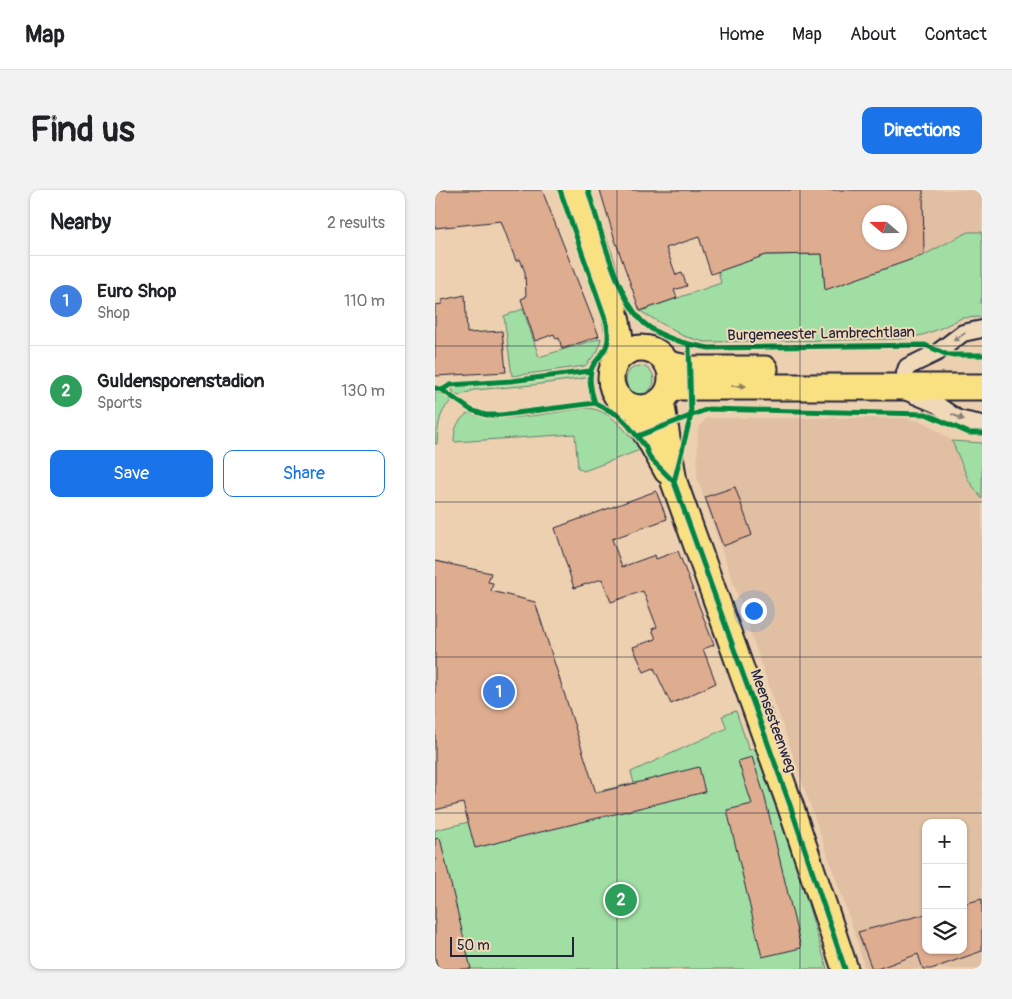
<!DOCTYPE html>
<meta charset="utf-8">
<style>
body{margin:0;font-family:Pangolin,sans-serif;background:#f2f2f2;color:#202124}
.controls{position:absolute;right:15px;bottom:15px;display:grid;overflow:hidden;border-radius:10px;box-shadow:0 1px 4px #0004}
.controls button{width:45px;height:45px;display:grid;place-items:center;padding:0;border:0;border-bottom:1px solid #e0e0e0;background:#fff;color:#202124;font:25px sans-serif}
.compass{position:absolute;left:427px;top:15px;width:45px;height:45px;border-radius:50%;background:#fff;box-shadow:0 1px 4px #0004;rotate:290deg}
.scale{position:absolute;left:15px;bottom:12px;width:124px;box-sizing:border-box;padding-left:5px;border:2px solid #22223b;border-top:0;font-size:14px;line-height:18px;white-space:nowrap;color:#22223b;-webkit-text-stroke:4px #efd9b8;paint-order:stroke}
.you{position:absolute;left:318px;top:420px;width:18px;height:18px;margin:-12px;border:4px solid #fff;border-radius:50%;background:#1a73e8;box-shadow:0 0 0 8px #1a73e833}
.badge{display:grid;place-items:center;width:32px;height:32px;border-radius:50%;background:#1a73e8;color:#fff;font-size:16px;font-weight:700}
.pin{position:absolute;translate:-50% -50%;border:2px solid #fff;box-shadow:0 1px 5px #0006}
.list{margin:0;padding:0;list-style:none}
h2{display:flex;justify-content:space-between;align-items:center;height:65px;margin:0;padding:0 20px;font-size:21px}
h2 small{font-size:16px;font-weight:400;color:#757577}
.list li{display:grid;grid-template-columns:32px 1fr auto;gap:15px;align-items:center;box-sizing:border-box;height:90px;padding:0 20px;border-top:1px solid #e0e0e0}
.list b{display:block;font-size:19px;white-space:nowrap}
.list p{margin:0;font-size:16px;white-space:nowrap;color:#757577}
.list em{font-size:16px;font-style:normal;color:#757577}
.actions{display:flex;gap:10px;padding:15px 20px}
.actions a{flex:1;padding:11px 0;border:1px solid #1a73e8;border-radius:10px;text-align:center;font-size:18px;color:#1a73e8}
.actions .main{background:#1a73e8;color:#fff}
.icon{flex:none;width:28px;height:28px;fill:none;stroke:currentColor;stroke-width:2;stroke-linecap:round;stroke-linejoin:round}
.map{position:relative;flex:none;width:547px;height:779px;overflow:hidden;border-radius:10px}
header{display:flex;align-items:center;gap:30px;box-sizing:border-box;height:70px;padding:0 25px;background:#fff;border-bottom:1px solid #e0e0e0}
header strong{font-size:24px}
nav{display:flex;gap:28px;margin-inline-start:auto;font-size:18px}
.intro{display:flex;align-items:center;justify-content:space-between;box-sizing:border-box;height:120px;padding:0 30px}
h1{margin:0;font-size:35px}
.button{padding:12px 22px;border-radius:10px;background:#1a73e8;color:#fff;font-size:18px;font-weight:700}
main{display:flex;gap:30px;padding:0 30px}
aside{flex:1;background:#fff;border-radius:10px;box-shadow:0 1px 4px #0004}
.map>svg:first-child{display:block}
.built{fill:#e0bfa2;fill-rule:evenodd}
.green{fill:#a1dea4;stroke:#628070}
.building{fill:#dead90;stroke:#22223b;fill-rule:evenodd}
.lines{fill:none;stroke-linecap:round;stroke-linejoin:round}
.street-casing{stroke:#22223b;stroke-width:20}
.primary-casing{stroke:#22223b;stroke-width:29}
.street{stroke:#efd9b8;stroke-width:16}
.primary{stroke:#f9e181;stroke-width:25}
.cycleway-casing{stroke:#efd9b8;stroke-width:8}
.cycleway{stroke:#00873e;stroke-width:5}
.oneway{fill:#887e7a}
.oneway2{fill:#8e825e}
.grid{fill:none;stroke:#22223b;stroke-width:1;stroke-opacity:0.55}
.labels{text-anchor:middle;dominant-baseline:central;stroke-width:4;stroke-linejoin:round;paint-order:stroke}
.street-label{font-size:15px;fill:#22223b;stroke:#efd9b8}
</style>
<header>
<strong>Map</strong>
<nav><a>Home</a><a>Map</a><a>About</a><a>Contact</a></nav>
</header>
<div class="intro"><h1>Find us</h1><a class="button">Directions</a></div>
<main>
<aside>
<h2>Nearby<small>2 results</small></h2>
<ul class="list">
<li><span class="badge" style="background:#3f7fe0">1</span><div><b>Euro Shop</b><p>Shop</p></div><em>110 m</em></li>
<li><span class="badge" style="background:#2e9e5b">2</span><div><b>Guldensporenstadion</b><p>Sports</p></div><em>130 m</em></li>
</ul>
<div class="actions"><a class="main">Save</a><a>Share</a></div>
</aside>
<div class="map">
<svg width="547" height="779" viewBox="0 0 547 779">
<rect width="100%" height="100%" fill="#ecd0b0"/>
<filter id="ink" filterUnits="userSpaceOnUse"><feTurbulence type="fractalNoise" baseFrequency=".02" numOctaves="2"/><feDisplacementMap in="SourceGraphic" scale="10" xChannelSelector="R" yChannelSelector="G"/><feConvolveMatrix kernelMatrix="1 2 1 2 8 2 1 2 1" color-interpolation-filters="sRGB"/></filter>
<g filter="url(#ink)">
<path class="built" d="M256,0H547V42H533L489,65L390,100ZM434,22H464V52H434Z
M272,228H470L491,233L517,251L533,289L547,309V779H430L421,747L262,288L263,239ZM491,633H528V760H491Z"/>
<path class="green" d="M533,42H547V107L545,113L547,114V127L527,128L504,139L488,145L467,149L270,152L248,146L205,121L286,93L283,81L331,65L387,64L390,99L489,65Z
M88,119L104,167L166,148L163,161L150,176L77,186L69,126Z
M191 190a14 14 0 1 1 28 0a14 14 0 1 1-28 0Z
M145,183L150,184V188L98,195L39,200L23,206L18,202L17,198L20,195L77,193Z
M0,202C6,204 13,205 15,212C3,224 3,237 2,254H0Z
M151,218C175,219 193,242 205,260L149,281L143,278L140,244L19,252C19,239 22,231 33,223C62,235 118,222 151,218Z
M517,251L547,253V309L533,289Z
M301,521L314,560L324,557L343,612L392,779H0V640L199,593L196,582L292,538L287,526Z"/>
<path class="building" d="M0,0H107L164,146L127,159L124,148L121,149L119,144L100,151L86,109L91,107L90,82L85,69L81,71L66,31L0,38Z
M165,0H488L489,65L390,100L387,64L331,65L276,84L264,47L231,58L241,85L247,83L252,96L239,100L242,108L205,121L179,47ZM434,22H464V52H434Z
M30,105L32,143L67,141L71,182L0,186V115L7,114V110Z
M300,297L317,345L288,356L270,307Z
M221,301L232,329L177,349L187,377L220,365L221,369L243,361L274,442L279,455L268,459L281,493L236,514L219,478L209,482L198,457L221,449L217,439L222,437L208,401L176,412L167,389L139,398L120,338Z
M0,371L56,383L53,392L58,393L56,401L100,412L161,603L264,577L270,602L40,658L28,613L0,620Z
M317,567L329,604L366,758L327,767L292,620L317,614L303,571Z
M5,648L36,779H3L0,767V649Z
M547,709V761L496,779H488L483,764L442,779H437L423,742L491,724V760H528V714Z"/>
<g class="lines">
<defs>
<path id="street" d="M470,183L472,177L503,162L528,143L547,139
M470,201L501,214L523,229L547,234"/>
<path id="primary" d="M139,0C158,53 181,107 187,163
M176 188a30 30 0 1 1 60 0a30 30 0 1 1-60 0Z
M233,174L256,179H330
M233,201L243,197H547
M226,210L239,292L355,615L410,779
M202,218L211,243L232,281"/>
</defs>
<use href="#street" class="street-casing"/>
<use href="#primary" class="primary-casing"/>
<use href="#street" class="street"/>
<use href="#primary" class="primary"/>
<defs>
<path id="cycleway" d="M125,0L172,134C173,140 174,148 172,154C170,162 164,167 159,174C152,184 156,202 160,213
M153,0C165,36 182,110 210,134C228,149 252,154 274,158L490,155L513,165H547
M0,198L7,200L36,220L51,225H66L160,213L183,225L192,234L210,256L215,268L239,292L355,615L410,779
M7,200L15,195L76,191L155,181
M203,246L273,219L491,224L534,243H547
M239,292L256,225L254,155"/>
</defs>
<use href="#cycleway" class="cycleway-casing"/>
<use href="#cycleway" class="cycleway"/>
</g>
<defs><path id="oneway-solid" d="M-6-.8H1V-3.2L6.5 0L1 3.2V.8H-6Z" transform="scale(1.25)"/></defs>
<g class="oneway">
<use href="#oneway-solid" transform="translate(524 147) rotate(148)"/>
<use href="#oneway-solid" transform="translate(523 227) rotate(25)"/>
</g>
<use class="oneway2" href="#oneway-solid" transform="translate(304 196)"/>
</g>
<path class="grid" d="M182,0V779M365,0V779M0,156H547M0,312H547M0,467H547M0,623H547"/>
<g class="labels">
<g class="street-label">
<text transform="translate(386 144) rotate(-1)">Burgemeester Lambrechtlaan</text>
<text transform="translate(338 531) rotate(70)">Meensesteenweg</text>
</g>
</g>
</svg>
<div class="controls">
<button>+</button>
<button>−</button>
<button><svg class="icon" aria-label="layers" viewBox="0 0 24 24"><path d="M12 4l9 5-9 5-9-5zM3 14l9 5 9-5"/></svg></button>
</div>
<svg class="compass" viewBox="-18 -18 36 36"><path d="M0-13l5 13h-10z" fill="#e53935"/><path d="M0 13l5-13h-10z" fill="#757577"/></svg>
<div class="scale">50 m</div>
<div class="you"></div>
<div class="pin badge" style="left:64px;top:502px;background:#3f7fe0">1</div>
<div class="pin badge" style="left:186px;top:710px;background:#2e9e5b">2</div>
</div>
</main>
